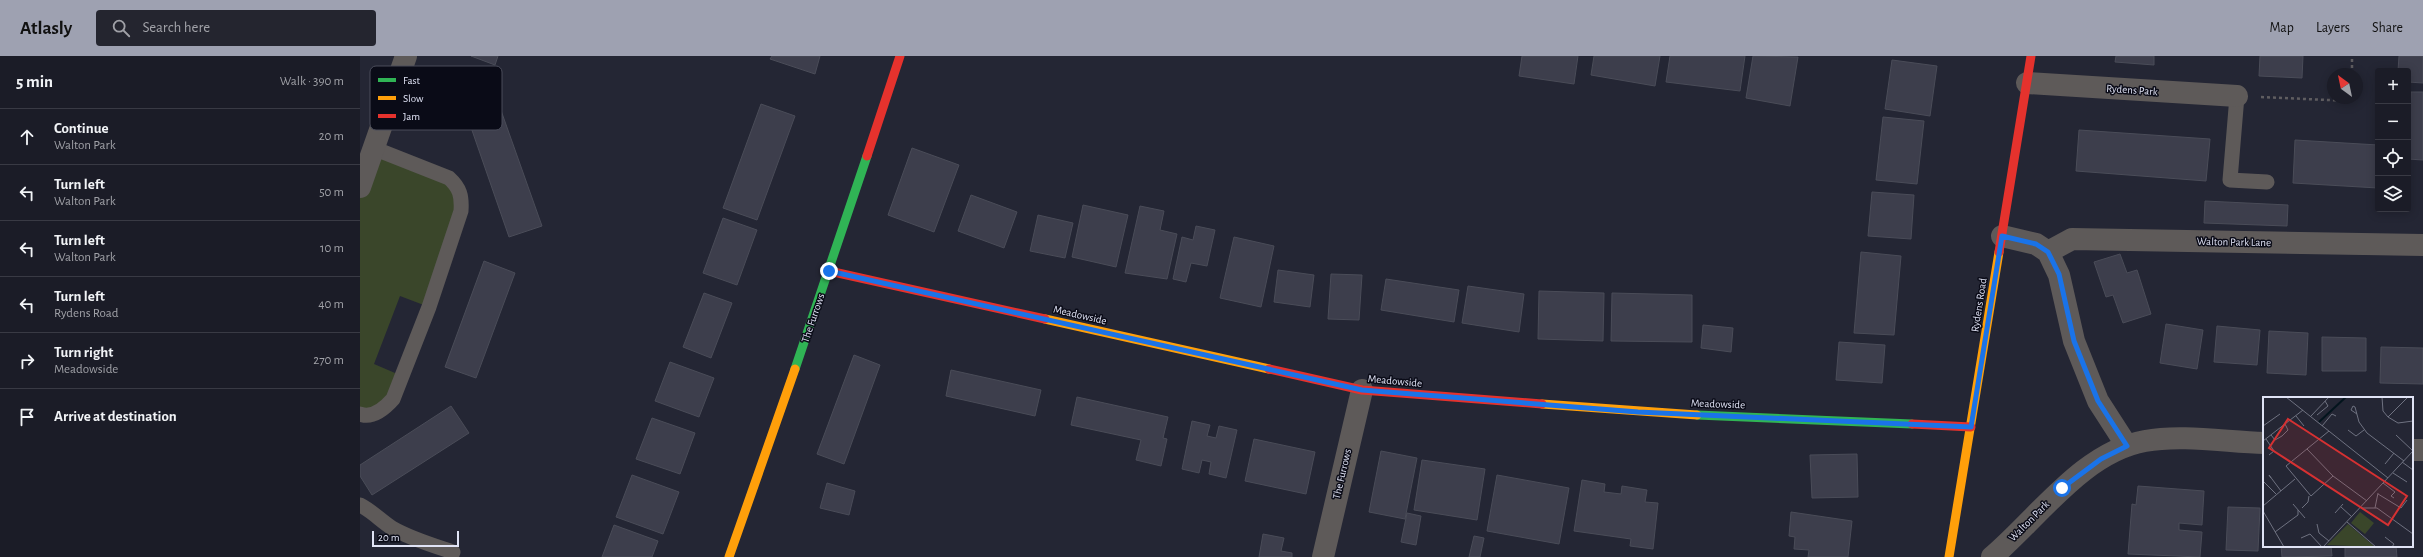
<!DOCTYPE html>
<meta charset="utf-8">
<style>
body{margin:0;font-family:"Alegreya Sans",sans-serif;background:#24252f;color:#f1f3f6}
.controls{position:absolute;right:12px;top:12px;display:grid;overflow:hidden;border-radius:4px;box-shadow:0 2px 10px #0003}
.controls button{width:36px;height:36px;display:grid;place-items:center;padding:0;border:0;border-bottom:1px solid #393a44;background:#1b1c27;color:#f1f3f6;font:20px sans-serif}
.compass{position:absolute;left:1967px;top:12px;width:36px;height:36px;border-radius:50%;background:#1b1c27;box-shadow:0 2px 10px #0003;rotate:327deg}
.scale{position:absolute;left:12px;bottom:10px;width:87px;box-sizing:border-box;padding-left:4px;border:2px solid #e0e3f5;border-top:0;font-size:11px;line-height:14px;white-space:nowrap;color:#e0e3f5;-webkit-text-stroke:3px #0a0b17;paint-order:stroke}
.stop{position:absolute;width:12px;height:12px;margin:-9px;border:3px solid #1a73e8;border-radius:50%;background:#fff}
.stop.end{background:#1a73e8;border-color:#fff;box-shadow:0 1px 4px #0008}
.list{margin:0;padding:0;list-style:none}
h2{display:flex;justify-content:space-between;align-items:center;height:52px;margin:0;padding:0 16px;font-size:17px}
h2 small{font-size:13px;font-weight:400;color:#a0a1a7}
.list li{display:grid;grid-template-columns:26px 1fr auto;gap:12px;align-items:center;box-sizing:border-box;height:56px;padding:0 16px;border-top:1px solid #393a44}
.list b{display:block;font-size:15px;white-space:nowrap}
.list p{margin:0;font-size:13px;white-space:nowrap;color:#a0a1a7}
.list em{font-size:13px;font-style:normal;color:#a0a1a7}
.icon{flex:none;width:22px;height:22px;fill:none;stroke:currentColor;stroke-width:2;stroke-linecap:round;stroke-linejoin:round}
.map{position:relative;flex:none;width:2063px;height:501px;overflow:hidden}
header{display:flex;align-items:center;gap:24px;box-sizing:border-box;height:56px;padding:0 20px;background:#9ea1b1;color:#111}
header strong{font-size:19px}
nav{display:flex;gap:22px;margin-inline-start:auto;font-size:14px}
.search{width:280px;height:36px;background:#24252f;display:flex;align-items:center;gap:10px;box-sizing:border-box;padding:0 14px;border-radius:4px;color:#a0a1a7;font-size:15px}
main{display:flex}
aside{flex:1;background:#1b1c27}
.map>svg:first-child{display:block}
.green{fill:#3a462a}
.building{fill:#3d3e4c;stroke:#4a4c58}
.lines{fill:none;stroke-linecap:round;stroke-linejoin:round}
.path{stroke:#5f5d60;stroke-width:2.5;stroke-dasharray:3 3;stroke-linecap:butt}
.lane{stroke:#5e5a59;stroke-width:15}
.street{stroke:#5e5a59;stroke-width:22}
.fast{stroke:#30b455;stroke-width:9}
.slow{stroke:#ff9f0a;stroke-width:9}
.jam{stroke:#e5322d;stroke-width:9}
.route{stroke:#1a73e8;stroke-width:5}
.labels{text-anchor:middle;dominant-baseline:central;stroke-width:3;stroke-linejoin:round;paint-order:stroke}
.street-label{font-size:11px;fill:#e0e3f5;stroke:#0a0b17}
.inset-river{fill:none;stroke:#03141d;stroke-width:2}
.inset-road{fill:none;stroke:#6f7281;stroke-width:1}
.view{fill:#d63132;fill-opacity:0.15;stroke:#d63132;stroke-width:2}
.inset-edge{fill:none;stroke:#e0e3f5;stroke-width:2}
.key{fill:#0a0b17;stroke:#4a4c5a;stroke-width:1}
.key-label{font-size:11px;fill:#e0e3f5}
</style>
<header>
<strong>Atlasly</strong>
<div class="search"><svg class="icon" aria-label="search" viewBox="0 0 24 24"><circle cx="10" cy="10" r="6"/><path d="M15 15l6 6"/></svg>Search here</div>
<nav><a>Map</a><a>Layers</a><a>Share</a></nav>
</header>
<main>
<aside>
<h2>5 min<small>Walk · 390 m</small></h2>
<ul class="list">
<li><svg class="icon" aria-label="ahead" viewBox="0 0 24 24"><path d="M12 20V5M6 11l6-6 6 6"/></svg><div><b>Continue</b><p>Walton Park</p></div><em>20 m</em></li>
<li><svg class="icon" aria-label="left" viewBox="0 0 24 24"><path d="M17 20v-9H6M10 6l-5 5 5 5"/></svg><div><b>Turn left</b><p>Walton Park</p></div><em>50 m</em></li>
<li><svg class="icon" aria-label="left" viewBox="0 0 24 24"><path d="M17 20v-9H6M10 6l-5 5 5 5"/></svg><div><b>Turn left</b><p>Walton Park</p></div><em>10 m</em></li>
<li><svg class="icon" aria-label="left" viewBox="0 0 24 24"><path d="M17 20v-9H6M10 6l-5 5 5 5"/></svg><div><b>Turn left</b><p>Rydens Road</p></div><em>40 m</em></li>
<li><svg class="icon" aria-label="right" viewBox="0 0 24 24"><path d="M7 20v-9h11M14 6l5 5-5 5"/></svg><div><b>Turn right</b><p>Meadowside</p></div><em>270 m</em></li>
<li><svg class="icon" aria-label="arrive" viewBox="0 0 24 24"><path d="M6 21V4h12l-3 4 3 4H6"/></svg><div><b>Arrive at destination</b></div></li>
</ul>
</aside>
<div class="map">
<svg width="2063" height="501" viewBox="0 0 2063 501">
<rect width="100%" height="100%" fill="#242634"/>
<path class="green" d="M13,92L78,116L102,142L69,251L40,240L14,308L42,320L33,343L0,358V131Z"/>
<path class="building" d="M111,0H138L135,9Z
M412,0H460L455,18L410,3Z
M1162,0H1218L1214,28L1159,20Z
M1234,0H1300L1295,30L1231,19Z
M1310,0H1385L1380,35L1306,26Z
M1393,0L1438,1L1430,50L1386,42Z
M1756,0H1794V9L1755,6Z
M1900,0H1943L1942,22L1899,20Z
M2039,0H2063V27L2048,26V15H2038Z
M1532,4L1577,10L1570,60L1525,53Z
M2051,36H2063V104L2048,103Z
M138,46L182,170L149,181L106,57Z
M401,48L435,60L397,164L363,152Z
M1523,61L1564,65L1557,128L1516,124Z
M1719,74L1850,83L1846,125L1716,115Z
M1935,84L2018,89V132L1933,127Z
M552,92L599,109L574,176L528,159Z
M1512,136L1554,139L1551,183L1508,180Z
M611,139L657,156L644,192L598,175Z
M1845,145L1928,149L1927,170L1844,167Z
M723,149L768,159L756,211L712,201Z
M780,150L804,155L800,174L817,178L807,223L765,217Z
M678,159L713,167L705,202L670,195Z
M363,162L397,174L377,229L343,217Z
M836,170L855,174L847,210L831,207L826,226L813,223L822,181L833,184Z
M874,181L914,190L901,251L860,242Z
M1501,196L1541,200L1534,279L1494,277Z
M1760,198L1767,217L1777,214L1791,258L1763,267L1753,239L1746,241L1734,206Z
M124,205L155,217L116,322L85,311Z
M918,214L954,219L950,251L914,246Z
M971,218L1002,219L999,264L968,263Z
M1026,223L1099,234L1094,266L1021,254Z
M1108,230L1164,238L1159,276L1102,267Z
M1179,235L1244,237L1243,285L1178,283Z
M344,237L372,247L351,302L323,291Z
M1252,237L1332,239V286L1251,285Z
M1806,268L1843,274L1837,313L1800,307Z
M1343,269L1373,272L1371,296L1341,292Z
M1857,270L1900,274L1897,309L1854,306Z
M1909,275L1948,277L1946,319L1907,317Z
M1962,281L2006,282V315H1962Z
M1479,286L1525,289L1522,327L1476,324Z
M2021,291L2063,292V328L2020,327Z
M494,299L520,309L484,408L457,398Z
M310,306L354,322L339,361L295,345Z
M591,314L681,334L675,360L586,340Z
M717,341L808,361L803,382L807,383L801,410L776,404L781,384L711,369Z
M91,350L109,377L12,439L0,420V409Z
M292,362L335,377L320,418L276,403Z
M832,365L850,369L847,380L856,382L859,370L877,374L866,422L849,418L851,406L842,404L839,417L822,413Z
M894,383L955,396L946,438L885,425Z
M1021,395L1057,402L1045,463L1009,456Z
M1497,398L1498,441L1452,442L1450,399Z
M1062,404L1125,413L1117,464L1054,454Z
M272,419L319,436L303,478L256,461Z
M1137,419L1209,432L1199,488L1127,475Z
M1222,424L1245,428L1244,436L1261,438L1262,430L1287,434L1285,446L1298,447L1293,493L1270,490L1271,483L1214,475Z
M467,427L495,435L489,459L460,452Z
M1778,430L1844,435L1842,469L1819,467V474L1842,476L1840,501L1768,498L1772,448L1776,449Z
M1868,451L1900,452L1898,495L1866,494Z
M1431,456L1492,465L1488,501H1448L1449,494L1434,493L1435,481L1429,480Z
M1047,457L1061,460L1056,489L1041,486Z
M254,469L298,485L292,501H242Z
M903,478L924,482L921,495L932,497V501H899Z
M1114,480L1124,482L1120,501H1109Z
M1921,490H1971L1972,500L1922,501Z
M1985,490H2036L2037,501H1985Z"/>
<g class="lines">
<path class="path" d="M1992,18V0
M1901,41L1990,45V42"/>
<path class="lane" d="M1877,40L1870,124L1907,126
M0,358C13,363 25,352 33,343L69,251L101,155C102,140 100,132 89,122L13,92
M0,449C12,455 21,465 32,472C51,483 72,489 93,496L91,501"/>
<path class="street" d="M1667,27L1877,40
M0,131L46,0
M1642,180L1676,188L1688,196L1699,219L1714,285L1738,345L1767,390
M1688,196L1712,183L2063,189
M2052,394H2063
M963,501L1002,334
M1632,501C1678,462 1723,396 1785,385C1821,378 1867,386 1904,387"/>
<path class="fast" d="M435,313L507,100
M1337,359L1552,368"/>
<path class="slow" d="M685,263L909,313
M1182,348L1337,359
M369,501L435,313
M1589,501L1639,196"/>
<path class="jam" d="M507,100L540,0
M1639,196L1671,0
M469,215L685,263
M909,313L1002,334L1182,348
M1552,368L1611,371"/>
</g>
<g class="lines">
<path class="route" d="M469,215L1002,334L1278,356L1611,371L1642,180L1676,188L1688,196L1699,218L1714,285L1738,345L1767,390L1741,403L1702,432"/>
</g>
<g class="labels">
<g class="street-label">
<text transform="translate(1772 34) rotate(4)">Rydens Park</text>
<text transform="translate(1874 186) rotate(1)">Walton Park Lane</text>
<text transform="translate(1619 249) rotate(-81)">Rydens Road</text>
<text transform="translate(720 259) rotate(13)">Meadowside</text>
<text transform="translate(453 262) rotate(-71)">The Furrows</text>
<text transform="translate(1035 325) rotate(5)">Meadowside</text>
<text transform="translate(1358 348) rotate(2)">Meadowside</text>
<text transform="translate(982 418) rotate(-77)">The Furrows</text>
<text transform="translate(1669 465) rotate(-45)">Walton Park</text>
</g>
</g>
<g transform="translate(1903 341)">
<rect width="150" height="150" fill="#242634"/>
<path d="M97,115L111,126L102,137L88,126ZM85,127L112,150L64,148Z" fill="#3a462a"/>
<path class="inset-river" d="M56,25L83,0"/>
<path class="inset-road" d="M23,0L125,81M119,0L120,14L125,20L135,26L150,24M94,17L88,13L90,9L92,10L96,25L104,36L141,64M54,18L65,9L62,4M33,19L41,29M48,19L66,0M125,20L145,0M0,29L17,17M59,29L69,17L73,19M85,33L93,39L101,33M66,34L23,69L48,99L70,79M8,38L12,43L19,39L25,33L22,27M3,42L11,54L6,58M0,44L40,13M44,52L70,79L104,104M139,65L150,73M122,67L131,56M130,76L144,85M8,81L6,78L18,94M1,85L13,97M120,86L132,95L128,99L131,101M115,97L138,111L144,103M30,107L42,121M0,109L32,82M78,110L89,120M39,111L45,105L46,99M98,111H114L150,137M112,111L115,96M0,114L21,150M72,116L80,107M84,125L113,150M54,127L56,136L66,144M12,135L35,118V113M122,140L131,147L129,150M38,141L47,137L59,150M60,150L150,54L133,38"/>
<path class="view" d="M25,22L144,99L125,128L6,51Z"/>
<rect width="150" height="150" class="inset-edge"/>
</g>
<rect x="10" y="10" width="132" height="64" rx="6" class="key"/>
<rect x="18" y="22" width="18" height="4" fill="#30b455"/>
<rect x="18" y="40" width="18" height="4" fill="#ff9f0a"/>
<rect x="18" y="58" width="18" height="4" fill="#e5322d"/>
<g class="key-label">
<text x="43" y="28">Fast</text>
<text x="43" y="46">Slow</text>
<text x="43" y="64">Jam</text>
</g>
</svg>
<div class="controls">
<button>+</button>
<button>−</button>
<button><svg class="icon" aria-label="locate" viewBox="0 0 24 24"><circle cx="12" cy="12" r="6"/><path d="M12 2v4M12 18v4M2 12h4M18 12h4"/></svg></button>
<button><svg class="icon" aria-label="layers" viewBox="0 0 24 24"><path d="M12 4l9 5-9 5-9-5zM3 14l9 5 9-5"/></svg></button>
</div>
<svg class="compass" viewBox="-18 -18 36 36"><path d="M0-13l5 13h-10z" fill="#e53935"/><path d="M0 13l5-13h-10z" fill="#a0a1a7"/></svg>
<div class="scale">20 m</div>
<div class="stop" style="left:1702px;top:432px"></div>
<div class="stop end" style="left:469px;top:215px"></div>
</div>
</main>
